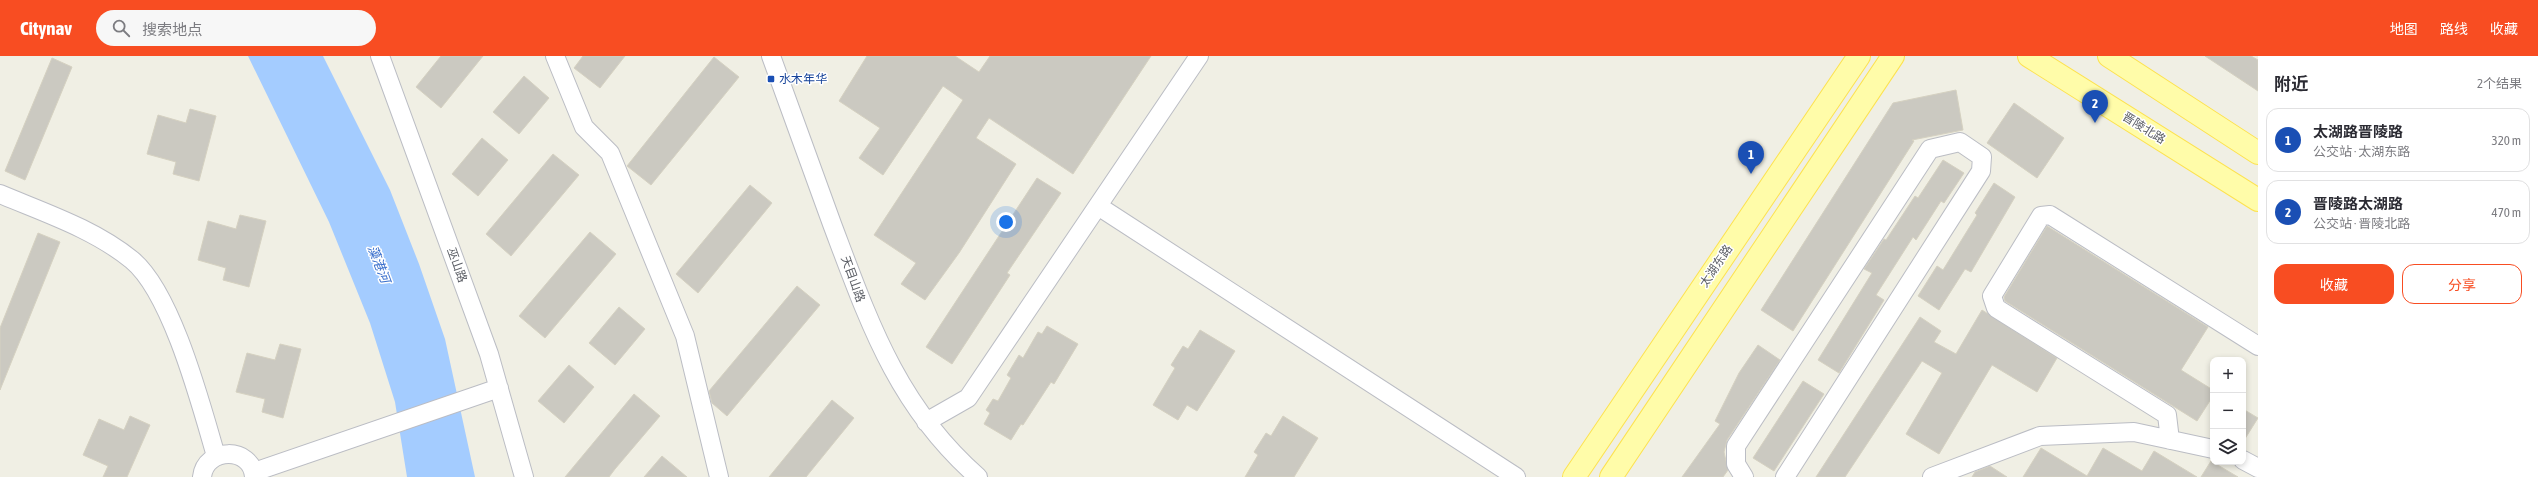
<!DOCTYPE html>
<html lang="zh">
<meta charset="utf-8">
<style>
body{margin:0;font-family:"Asap Condensed","Noto Sans SC",sans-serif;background:#f7f7f7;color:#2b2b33}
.controls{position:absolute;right:12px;bottom:12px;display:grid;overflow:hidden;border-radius:8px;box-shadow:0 2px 6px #0003}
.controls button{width:36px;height:36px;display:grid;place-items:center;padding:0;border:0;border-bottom:1px solid #e1e1e2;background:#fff;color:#2b2b33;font:20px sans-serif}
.you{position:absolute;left:1006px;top:166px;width:14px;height:14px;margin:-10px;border:3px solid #fff;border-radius:50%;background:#1a73e8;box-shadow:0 0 0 6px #1a73e833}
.badge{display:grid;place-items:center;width:26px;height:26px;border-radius:50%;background:#f84d22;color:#fff;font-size:13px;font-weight:700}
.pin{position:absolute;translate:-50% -33px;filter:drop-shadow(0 1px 2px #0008)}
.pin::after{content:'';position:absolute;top:21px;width:14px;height:12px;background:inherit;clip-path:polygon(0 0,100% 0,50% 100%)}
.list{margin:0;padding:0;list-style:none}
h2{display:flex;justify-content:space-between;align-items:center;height:52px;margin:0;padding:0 16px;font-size:17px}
h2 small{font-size:13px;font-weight:400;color:#7c7c81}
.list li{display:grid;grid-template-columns:26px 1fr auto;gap:12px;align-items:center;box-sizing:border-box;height:64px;margin:0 8px 8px;padding:0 8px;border:1px solid #e1e1e2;border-radius:12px}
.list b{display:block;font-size:15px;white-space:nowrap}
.list p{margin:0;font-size:13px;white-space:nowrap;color:#7c7c81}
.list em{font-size:13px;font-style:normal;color:#7c7c81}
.actions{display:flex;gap:8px;padding:12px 16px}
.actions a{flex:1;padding:9px 0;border:1px solid #f84d22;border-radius:12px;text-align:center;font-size:14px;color:#f84d22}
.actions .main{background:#f84d22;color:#fff}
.icon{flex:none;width:22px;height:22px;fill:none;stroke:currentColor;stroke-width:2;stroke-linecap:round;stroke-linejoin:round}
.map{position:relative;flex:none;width:2258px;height:421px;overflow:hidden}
header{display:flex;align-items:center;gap:24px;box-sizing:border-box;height:56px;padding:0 20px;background:#f84d22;color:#fff}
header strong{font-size:19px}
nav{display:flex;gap:22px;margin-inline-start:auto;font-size:14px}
.search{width:280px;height:36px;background:#f7f7f7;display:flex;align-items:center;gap:10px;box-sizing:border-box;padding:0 14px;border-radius:22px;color:#7c7c81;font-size:15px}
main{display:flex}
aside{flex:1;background:#fff}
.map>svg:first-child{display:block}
.water{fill:#a4ccff}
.building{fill:#cbc9c1;stroke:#d5d1c1}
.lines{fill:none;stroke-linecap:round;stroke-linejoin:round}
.minor-casing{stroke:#bbbdc4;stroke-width:20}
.major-casing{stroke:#fde24f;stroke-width:24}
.minor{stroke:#fff;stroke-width:18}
.major{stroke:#fffca9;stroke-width:22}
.transit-dot{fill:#1a4fb4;stroke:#fff;stroke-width:1.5}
.labels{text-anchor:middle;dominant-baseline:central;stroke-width:3;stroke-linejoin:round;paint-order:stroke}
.transit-label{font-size:12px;fill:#164399;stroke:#fff;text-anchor:start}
.street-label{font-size:12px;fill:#5c5f66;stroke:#fff}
.water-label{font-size:13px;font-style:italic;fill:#3c71cd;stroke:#fff}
</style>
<header>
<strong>Citynav</strong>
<div class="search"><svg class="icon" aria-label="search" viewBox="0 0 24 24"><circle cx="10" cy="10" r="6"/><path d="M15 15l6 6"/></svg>搜索地点</div>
<nav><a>地图</a><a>路线</a><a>收藏</a></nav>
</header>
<main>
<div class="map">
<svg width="2258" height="421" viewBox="0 0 2258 421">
<rect width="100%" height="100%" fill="#f0efe4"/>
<path class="water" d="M248,0H323L390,134L419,208L445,283L475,421H407L395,346L370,267L329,166Z"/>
<path class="building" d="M441,0H483L441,52L416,31Z
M583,0H625L600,32L574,12Z
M867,0H955L979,16L990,0H1151L1073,118L989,62L976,82L1016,108L959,197L925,244L901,228L916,207L874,179L963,44L943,30L883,119L859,102L880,72L839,45Z
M2205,0H2251L2258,4V35Z
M714,1L739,21L651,129L627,110Z
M52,2L72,11L25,124L5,115Z
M524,20L549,42L519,78L493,56Z
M1956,34L1963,74L1912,84L1914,85L1793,275L1761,254L1893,47Z
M2014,47L2064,82L2037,122L1987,87Z
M190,53L216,60L199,125L173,118L176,106L147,98L158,59L186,67Z
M482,82L508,104L478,140L452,118Z
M553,98L579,119L511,200L486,178Z
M1943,104L1964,117L1944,147L1941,145L1916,184L1913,181L1876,239L1884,244L1839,317L1818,304L1872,217L1864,213L1884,183L1886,184L1915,140L1918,142Z
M1037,122L1061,137L1007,217L1010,219L952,308L926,291Z
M1994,127L2015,141L1971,216L1965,213L1939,254L1918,240L1937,210L1943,214L1977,159L1975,157Z
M750,129L772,147L698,237L676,218Z
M240,159L266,165L249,231L223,224L226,212L198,204L208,165L236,173Z
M2047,170L2208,271L2181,314L2213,334V340L2197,365L2005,245L2004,241Z
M590,176L616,198L545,282L519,260Z
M38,177L60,186L0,334V272Z
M797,230L820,249L727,360L712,347L709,335Z
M619,251L645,273L615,309L589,287Z
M1982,254L2057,302L2037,336L1992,309L1939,398L1906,378L1942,317L1922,305L1845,421H1816L1920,261L1941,275L1934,286L1956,298Z
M1047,270L1078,288L1054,328L1051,326L1023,369L1021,368L1011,384L984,368L990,357L986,354L993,343L998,345L1011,322L1007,319L1019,299L1023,302L1038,276L1042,278Z
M1200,274L1235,295L1197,355L1187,349L1178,364L1153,349L1175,312L1171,309L1183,290L1188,293Z
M280,288L301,293L283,362L262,356L265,343L236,336L247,297L275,304Z
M1758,289L1780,304L1727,384L1724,396L1728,414L1723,421H1682L1720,368L1715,365L1739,317Z
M569,309L594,331L564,367L538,345Z
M1803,325L1824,338L1774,415L1753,402Z
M634,338L660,360L615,413L609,421H565Z
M832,344L854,362L806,421H769Z
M2243,353L2258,362L2243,386Z
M130,360L150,369L127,421H103L108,410L83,399L99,363L124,374Z
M1283,360L1318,382L1294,421H1245L1258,399L1254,396L1266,377L1271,380Z
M2041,392L2087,420L2103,392L2142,415L2154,395L2197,421H2023Z
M662,400L687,421H644Z
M2211,405L2238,421H2201Z
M1990,410L2007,421H1972L1975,416Z"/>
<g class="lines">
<defs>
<path id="minor" d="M380,0L489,298L524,421
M555,0L584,71L610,97L685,280L719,421
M771,0C791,56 812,112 832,168C869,266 897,350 978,421
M0,138C45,157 94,173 132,204C172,237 201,349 216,400
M1098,150L1516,421
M926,366L968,342L1199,0
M2170,384L2167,359L1996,252L1992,240L2041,160L2050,159L2258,290
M2243,404L2258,412
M254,416L499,332
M202,421C205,391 252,390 254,421
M1744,421L1736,408V390L1930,93L1960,86L1982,101L1981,115L1785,421
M1932,421L2040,380L2134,376L2213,393"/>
<path id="major" d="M2029,0L2258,144
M2109,0L2258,97
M1574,421L1859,0
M1611,421L1893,0"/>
</defs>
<use href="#minor" class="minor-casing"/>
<use href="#major" class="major-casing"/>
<use href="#minor" class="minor"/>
<use href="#major" class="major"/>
</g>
<rect class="transit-dot" x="767" y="19" width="8" height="8" rx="2"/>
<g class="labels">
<g class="transit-label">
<text x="779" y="23">水木年华</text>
</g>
<g class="street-label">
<text transform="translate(2144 72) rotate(32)">晋陵北路</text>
<text transform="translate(457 209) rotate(70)">巫山路</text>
<text transform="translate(1716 210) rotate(-56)">太湖东路</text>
<text transform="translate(853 223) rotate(70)">天目山路</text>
</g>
<g class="water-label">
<text transform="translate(379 208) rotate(69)">藻港河</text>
</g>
</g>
</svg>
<div class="controls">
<button>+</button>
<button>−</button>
<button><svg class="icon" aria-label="layers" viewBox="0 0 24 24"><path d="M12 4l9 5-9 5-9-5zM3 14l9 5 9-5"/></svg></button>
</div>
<div class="you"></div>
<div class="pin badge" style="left:1751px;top:118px;background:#1a4fb4">1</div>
<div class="pin badge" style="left:2095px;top:67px;background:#1a4fb4">2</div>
</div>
<aside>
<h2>附近<small>2个结果</small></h2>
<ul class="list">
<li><span class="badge" style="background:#1a4fb4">1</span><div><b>太湖路晋陵路</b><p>公交站 · 太湖东路</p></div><em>320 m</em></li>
<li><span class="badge" style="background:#1a4fb4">2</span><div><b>晋陵路太湖路</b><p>公交站 · 晋陵北路</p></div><em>470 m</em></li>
</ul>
<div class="actions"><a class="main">收藏</a><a>分享</a></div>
</aside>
</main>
